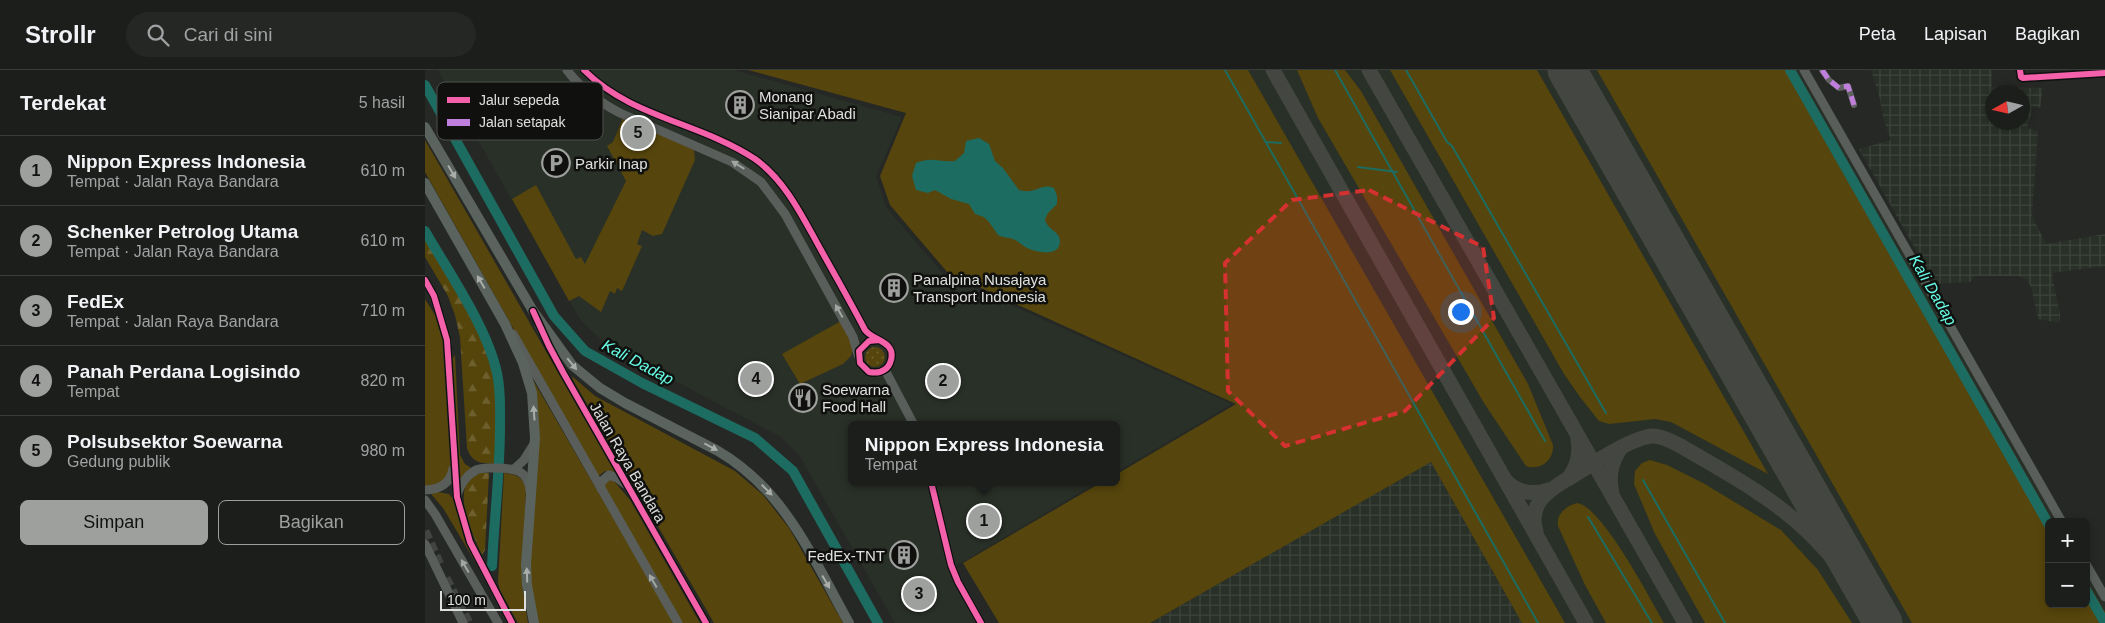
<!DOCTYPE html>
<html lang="id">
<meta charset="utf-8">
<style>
body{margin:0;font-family:Helvetica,sans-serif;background:#252725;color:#f1f3f6}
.controls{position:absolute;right:15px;bottom:15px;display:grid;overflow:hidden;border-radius:8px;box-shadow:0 2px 8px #0003}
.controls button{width:45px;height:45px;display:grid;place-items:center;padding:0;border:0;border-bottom:1px solid #3a3c3b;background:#1c1e1c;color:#f1f3f6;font:25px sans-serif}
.compass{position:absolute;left:1560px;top:15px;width:45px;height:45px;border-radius:50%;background:#1c1e1c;box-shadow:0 2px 8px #0003;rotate:262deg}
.scale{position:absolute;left:15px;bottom:12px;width:86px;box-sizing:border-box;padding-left:5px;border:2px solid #dee0dd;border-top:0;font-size:14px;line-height:18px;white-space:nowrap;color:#dee0dd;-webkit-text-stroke:4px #10110f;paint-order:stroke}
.you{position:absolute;left:1035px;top:241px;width:18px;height:18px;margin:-12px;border:4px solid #fff;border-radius:50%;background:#1a73e8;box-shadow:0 0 0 8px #1a73e833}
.badge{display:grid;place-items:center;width:32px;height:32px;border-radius:50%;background:#9ea09d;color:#111;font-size:16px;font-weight:700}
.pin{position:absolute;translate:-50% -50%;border:2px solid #fff;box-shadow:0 1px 5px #0006}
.popup{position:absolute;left:423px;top:351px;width:272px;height:65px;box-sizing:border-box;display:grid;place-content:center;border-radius:8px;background:#1c1e1c;filter:drop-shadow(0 1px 4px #0005);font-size:16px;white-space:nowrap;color:#a0a2a3}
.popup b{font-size:19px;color:#f1f3f6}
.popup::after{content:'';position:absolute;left:50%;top:100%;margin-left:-10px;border:10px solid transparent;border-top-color:#1c1e1c}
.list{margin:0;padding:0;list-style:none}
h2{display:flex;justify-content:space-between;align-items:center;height:65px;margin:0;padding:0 20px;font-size:21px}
h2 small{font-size:16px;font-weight:400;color:#a0a2a3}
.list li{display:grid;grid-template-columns:32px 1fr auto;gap:15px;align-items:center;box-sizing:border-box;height:70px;padding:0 20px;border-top:1px solid #3a3c3b}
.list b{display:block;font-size:19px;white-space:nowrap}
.list p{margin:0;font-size:16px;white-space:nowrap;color:#a0a2a3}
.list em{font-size:16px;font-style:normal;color:#a0a2a3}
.actions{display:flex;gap:10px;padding:15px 20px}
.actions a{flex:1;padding:11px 0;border:1px solid #9ea09d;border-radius:8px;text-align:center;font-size:18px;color:#9ea09d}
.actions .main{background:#9ea09d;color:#111}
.icon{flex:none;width:28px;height:28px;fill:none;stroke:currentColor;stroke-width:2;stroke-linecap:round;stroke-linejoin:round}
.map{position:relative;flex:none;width:1680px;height:553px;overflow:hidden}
header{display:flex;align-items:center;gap:30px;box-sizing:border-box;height:70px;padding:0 25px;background:#1c1e1c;border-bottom:1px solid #3a3c3b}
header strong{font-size:24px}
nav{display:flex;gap:28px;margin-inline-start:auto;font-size:18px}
.search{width:350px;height:45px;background:#252725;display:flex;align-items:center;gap:12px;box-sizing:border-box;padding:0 18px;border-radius:28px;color:#a0a2a3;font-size:19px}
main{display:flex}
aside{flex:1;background:#1c1e1c}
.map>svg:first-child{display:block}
.built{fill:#293027}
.industrial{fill:url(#industrial-grid);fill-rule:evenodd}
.grass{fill:#56450c}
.forest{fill:url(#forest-firs)}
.park{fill:url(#park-dots)}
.water{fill:#1d6c61}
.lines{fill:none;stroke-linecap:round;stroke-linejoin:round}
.stream{stroke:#1d6c61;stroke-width:2}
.river{stroke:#1d6c61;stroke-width:10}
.taxiway{stroke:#444642;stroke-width:15}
.runway{stroke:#444642;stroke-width:39}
.secondary-tunnel{stroke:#424441;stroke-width:9;stroke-dasharray:9 4.5;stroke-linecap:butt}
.street{stroke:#606160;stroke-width:6}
.secondary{stroke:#595e5b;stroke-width:9}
.primary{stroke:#5a635d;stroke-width:10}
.quiet{stroke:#c07fdc;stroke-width:5;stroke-dasharray:10 5;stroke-linecap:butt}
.cycleway-casing{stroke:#10110f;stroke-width:9}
.cycleway{stroke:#f560ab;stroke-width:6}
.oneway{fill:#a2a6a2}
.oneway2{fill:#a9aeaa}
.marked{fill:#d63131;fill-opacity:0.2;stroke:#d63131;stroke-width:4;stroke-dasharray:10 6;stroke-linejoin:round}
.labels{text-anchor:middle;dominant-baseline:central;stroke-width:5;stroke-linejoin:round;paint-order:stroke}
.poi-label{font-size:15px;fill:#dee0dd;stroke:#10110f;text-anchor:start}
.street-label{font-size:15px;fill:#dee0dd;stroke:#10110f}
.water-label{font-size:16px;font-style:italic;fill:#67fde7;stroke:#10110f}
.key{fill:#10110f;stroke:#4e4f4d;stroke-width:1}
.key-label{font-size:14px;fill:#dee0dd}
</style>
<header>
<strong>Strollr</strong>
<div class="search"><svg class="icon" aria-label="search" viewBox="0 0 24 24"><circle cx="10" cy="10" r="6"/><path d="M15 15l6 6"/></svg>Cari di sini</div>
<nav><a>Peta</a><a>Lapisan</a><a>Bagikan</a></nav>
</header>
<main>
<aside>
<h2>Terdekat<small>5 hasil</small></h2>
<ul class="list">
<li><span class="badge">1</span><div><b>Nippon Express Indonesia</b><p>Tempat · Jalan Raya Bandara</p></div><em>610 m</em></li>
<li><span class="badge">2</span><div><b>Schenker Petrolog Utama</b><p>Tempat · Jalan Raya Bandara</p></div><em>610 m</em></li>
<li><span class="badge">3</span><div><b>FedEx</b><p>Tempat · Jalan Raya Bandara</p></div><em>710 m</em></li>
<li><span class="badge">4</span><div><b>Panah Perdana Logisindo</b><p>Tempat</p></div><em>820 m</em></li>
<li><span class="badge">5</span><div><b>Polsubsektor Soewarna</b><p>Gedung publik</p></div><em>980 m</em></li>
</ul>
<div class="actions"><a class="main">Simpan</a><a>Bagikan</a></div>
</aside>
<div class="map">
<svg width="1680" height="553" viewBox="0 0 1680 553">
<defs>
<pattern id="industrial-grid" width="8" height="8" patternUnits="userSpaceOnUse" patternTransform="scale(1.25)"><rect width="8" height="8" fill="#293027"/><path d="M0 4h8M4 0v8" fill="none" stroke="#3d443c"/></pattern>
<pattern id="forest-firs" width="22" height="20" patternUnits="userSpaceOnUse" patternTransform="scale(1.25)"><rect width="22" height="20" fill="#56450b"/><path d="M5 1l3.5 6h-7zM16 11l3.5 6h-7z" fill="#6e602e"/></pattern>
<pattern id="park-dots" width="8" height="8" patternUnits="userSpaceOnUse" patternTransform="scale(1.25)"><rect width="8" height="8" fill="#56450c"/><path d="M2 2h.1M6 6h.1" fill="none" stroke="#6e602f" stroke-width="1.8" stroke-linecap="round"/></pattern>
</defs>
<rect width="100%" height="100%" fill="#262825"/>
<path class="built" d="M13,0H309L477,47L451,107L461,137L519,205L807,334L692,402V355H426V412H673L531,496L540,518L560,553H470L374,385L356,367L182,275L156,251Z
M784,0H1376L1634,452H1624V534H1661V500L1680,532V553H725L1011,388Z"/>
<path class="industrial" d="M1446,0H1567V17L1618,18L1615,38L1608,37L1602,58L1613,61L1607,146L1621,174L1680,164V196L1627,203L1635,245L1634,253L1613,249L1606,217L1602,210L1594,206H1550L1545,212L1510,214L1434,79L1466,70L1458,48L1455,29ZM1568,22H1598V52H1568Z
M1006,391L1097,553H725Z"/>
<path class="grass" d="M323,0H823L1140,553H1097L1006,392L725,553H574L538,493L677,412H692V404L811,334L523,203L465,135L455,106L481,43Z
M872,0H920L936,21L1103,314L1128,375C1129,390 1116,401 1101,396L1059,333L893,48Z
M965,0H1112L1343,404L1246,352L1230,349L1184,354L1174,351L1155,327L1139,304Z
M1172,0H1370L1628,452H1624V534H1661V510L1680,542V553H1487Z
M198,48L269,80L270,90L237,164L228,166L217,160L212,174L217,176L197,221L192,218L190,224L185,221L176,242L154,226L144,231L87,129L111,115L151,189L156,187L160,194L201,111L182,76L188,72Z
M0,70L190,402L180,401L172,407L0,102Z
M0,229L13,250L19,271L26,392L24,403L18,413L0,417Z
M416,251L429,276L426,286L418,294L375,314L357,284Z
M30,285L35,385L40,394L48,399L35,413L27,289Z
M148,307L170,326L310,401L338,425L364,458L418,553H289L147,308Z
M108,310L230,520L248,553H113L106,523L105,499Z
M1225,390L1242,395L1278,413L1356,460L1393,500L1427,553H1280L1230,464L1209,414L1210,401L1217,393Z
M79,403C91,404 98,407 101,419L97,515L103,553H93L75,521L73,512Z
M183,410H188L205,430L275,553H255L179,416Z
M13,422L24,424L29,430L40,470L52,495L18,438L6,424Z
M1152,433C1176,435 1226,530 1239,553H1181L1160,515L1133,456C1131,444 1141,436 1152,433Z"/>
<path class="forest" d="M0,164C25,207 57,252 70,301C78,330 74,364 71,394C57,393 47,394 42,378L35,267L30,245L23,226L0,187Z
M55,403H64L60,480L57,485C48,465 22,413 55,403Z"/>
<path class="park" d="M440 287a10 10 0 1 1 20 0a10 10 0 1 1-20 0Z"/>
<path class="water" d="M554,68L564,74L570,91L578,98L594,120C611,125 616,112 629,118L632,126V134L623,143L620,149C622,160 635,161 635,171C635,188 611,182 602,178C597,175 593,171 588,169C583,167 578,168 573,165L564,152L559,147L550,144L544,134L526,129L510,120L503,123L491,120L487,106L491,93C507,86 515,93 530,91L539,83L541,71Z"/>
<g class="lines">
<path class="stream" d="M800,0L1113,553
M910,0L1120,371
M981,0L1022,72L1027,76L1181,343
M841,72L856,73
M933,97L972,102
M1218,410L1300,553
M1163,447L1227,553"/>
<path class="river" d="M1365,0L1624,455
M0,15L129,246L160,281L217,313L330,368L368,401L453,553
M0,161C24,203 62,257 72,303C76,321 75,338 75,356C75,403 69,450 67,496
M1661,520L1680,553"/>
<path class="taxiway" d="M848,0L1161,553
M944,0L1260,553
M1153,369C1155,384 1153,396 1143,409C1163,397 1206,367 1228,366C1237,366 1246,371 1254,375C1298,401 1344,425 1381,460C1407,485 1429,513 1451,541
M1081,411C1093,423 1108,425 1123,420
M1187,423C1183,406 1186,394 1195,379
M1111,461C1101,430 1130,417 1152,403"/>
<path class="runway" d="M1142,0L1458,553"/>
<path class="secondary-tunnel" d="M0,461L16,497
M21,508L44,553"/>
<path class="street" d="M1397,0L1404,10L1414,18L1423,16L1429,35
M1595,0L1596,7L1598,8L1680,3"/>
<path class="secondary" d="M142,0C156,19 174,32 195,43L307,92L336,112L360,144L428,267L433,285
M159,0C205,47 276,53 330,89C361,111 378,148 396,180C411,207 426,233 440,260C448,271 471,271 466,290C465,294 463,298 459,300C455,303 450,303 444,302L435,293L434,281L444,271L454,270
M1379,0L1637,452
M0,210L9,226L22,270L32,427L45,472L87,553
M114,255L139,304L281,553
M88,264L253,553
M460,300L489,355
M89,399L99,390L109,374
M506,412L526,495L533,512L556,553
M176,419V412L184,405L192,408L200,414
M0,420C14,420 25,414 28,399
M32,425C35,415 42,405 51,400C57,397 64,398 70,398C88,398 103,399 105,421
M0,430L10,444L73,553
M0,474L38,553
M1661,494L1680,527"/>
<path class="primary" d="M0,57L108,241L147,295L175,318L200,333L293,381C361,421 387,487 424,553
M0,113L80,254L98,293L107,323L110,368L101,495L102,515L109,553"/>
<path class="quiet" d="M1397,0L1404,10L1414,18L1423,16L1429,35"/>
<defs>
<path id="cycleway" d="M159,0C205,47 276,53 330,89C361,111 378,148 396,180C411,207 426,233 440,260C448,271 471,271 466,290C465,294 463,298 459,300C455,303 450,303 444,302L435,293L434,281L444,271L454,270
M1595,0L1596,7L1598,8L1680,3
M0,210L9,226L22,270L32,427L45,472L87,553
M108,241L124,276L139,304L281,553
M506,412L526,495L533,512L556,553"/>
</defs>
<use href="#cycleway" class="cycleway-casing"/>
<use href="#cycleway" class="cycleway"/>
</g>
<defs><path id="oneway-solid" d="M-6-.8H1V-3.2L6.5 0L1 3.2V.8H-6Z" transform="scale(1.25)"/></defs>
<g class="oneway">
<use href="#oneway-solid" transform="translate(313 95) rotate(-149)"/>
<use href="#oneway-solid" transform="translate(414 241) rotate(-119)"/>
<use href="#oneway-solid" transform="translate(40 496) rotate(-120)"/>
<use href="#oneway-solid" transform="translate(228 511) rotate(-120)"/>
</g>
<g class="oneway2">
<use href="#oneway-solid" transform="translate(27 102) rotate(59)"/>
<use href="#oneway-solid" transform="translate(56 212) rotate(-120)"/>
<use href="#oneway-solid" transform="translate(147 294) rotate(50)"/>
<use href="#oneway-solid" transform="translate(109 343) rotate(-94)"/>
<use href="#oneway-solid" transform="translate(286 377) rotate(28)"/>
<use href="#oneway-solid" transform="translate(342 420) rotate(45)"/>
<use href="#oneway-solid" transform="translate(102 505) rotate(-92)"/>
<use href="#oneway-solid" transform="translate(401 512) rotate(60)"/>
</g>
<path class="marked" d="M944,120L1058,177L1069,248L980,341L860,376L803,321L800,193L867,130Z"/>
<defs>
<symbol id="building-ring" viewBox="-11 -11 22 22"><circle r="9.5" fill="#10110f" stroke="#9ea09d" stroke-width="1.5"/><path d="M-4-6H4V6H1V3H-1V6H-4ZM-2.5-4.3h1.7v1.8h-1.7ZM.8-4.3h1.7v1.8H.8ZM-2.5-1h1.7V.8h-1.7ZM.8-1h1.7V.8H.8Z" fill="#9ea09d"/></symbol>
<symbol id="parking-ring" viewBox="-11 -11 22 22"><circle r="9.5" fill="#10110f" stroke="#9ea09d" stroke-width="1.5"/><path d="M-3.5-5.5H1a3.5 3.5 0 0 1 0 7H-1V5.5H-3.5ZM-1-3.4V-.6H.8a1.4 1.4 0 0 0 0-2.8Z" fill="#9ea09d"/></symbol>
<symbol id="restaurant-ring" viewBox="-11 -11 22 22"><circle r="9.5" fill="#10110f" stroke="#9ea09d" stroke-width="1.5"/><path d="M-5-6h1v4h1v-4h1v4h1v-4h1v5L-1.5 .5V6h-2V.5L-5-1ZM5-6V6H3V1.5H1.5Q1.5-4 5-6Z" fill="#9ea09d"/></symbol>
</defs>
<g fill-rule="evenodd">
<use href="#building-ring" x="299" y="19" width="32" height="32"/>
<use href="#parking-ring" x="115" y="77" width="32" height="32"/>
<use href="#building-ring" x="453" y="202" width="32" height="32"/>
<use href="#restaurant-ring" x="362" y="312" width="32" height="32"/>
<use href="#building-ring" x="463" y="469" width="32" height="32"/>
</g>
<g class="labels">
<g class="poi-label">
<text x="334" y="26">Monang<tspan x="334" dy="17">Sianipar Abadi</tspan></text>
<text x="150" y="93">Parkir Inap</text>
<text x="488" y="209">Panalpina Nusajaya<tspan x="488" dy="17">Transport Indonesia</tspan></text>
<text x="397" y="319">Soewarna<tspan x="397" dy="17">Food Hall</tspan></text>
<text x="460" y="485" text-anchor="end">FedEx-TNT</text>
</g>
<g class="street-label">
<text transform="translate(203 392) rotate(60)">Jalan Raya Bandara</text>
</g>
<g class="water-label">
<text transform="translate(1508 220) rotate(60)">Kali Dadap</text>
<text transform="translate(213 292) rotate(28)">Kali Dadap</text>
</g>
</g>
<rect x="12" y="12" width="166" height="58" rx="8" class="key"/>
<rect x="22" y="27" width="23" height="6" fill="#f560ab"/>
<rect x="22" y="49" width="23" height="7" fill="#c07fdc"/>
<g class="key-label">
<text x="54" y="35">Jalur sepeda</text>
<text x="54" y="57">Jalan setapak</text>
</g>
</svg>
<div class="controls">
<button>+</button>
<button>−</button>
</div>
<svg class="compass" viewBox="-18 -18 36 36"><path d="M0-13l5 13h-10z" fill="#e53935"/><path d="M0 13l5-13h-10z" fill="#a0a2a3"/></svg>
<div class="scale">100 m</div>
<div class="you"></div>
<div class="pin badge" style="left:559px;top:451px">1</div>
<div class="popup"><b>Nippon Express Indonesia</b>Tempat</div>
<div class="pin badge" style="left:518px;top:311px">2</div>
<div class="pin badge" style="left:494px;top:524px">3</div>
<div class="pin badge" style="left:331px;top:309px">4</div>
<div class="pin badge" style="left:213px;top:63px">5</div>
</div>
</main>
